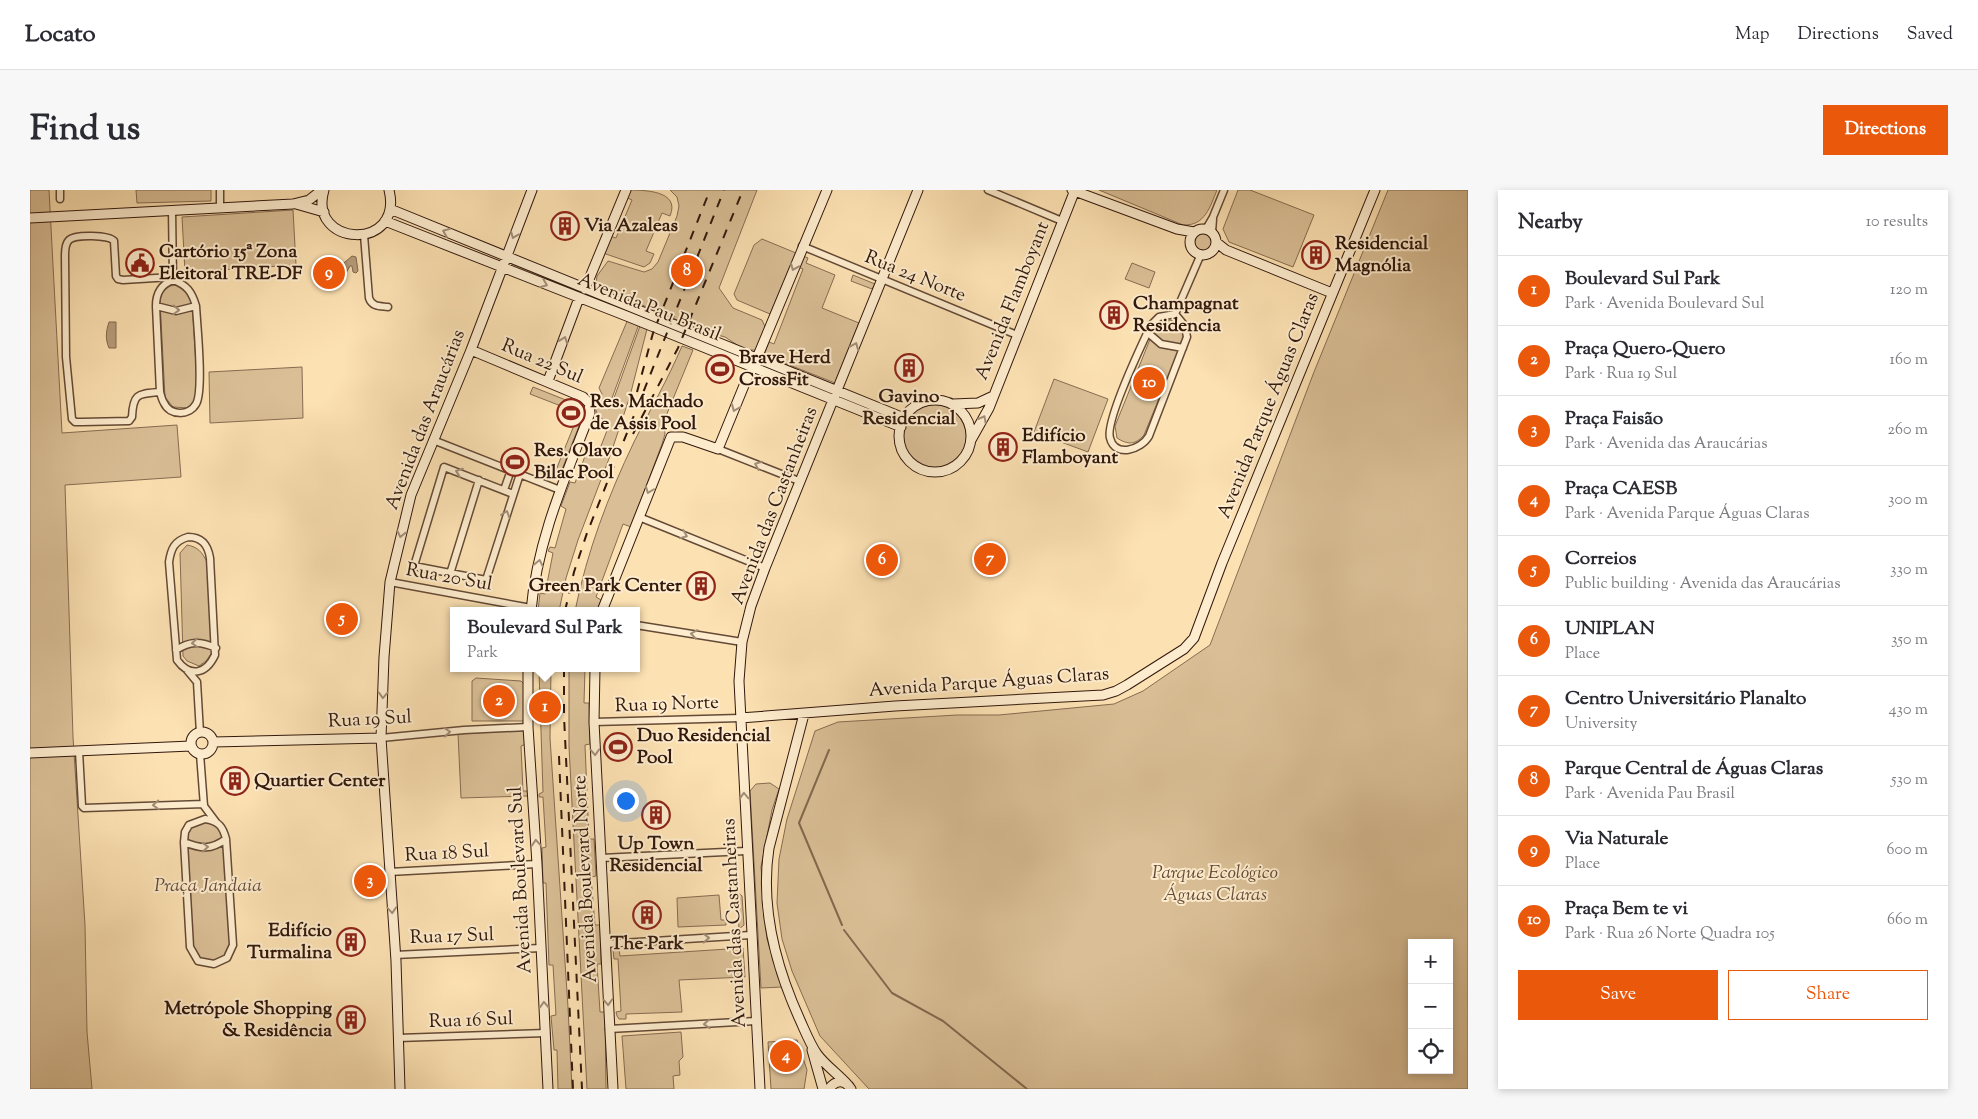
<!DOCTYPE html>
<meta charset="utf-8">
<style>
body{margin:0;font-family:"Sorts Mill Goudy",serif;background:#f7f7f7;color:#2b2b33}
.controls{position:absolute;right:15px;bottom:15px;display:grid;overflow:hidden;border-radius:0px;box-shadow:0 2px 8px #0003}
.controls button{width:45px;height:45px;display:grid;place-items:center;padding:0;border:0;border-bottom:1px solid #e1e1e2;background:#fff;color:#2b2b33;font:25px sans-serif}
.you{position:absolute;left:595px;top:610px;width:18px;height:18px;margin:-12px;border:4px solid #fff;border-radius:50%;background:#1a73e8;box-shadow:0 0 0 8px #1a73e833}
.badge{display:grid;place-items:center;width:32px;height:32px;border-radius:50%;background:#ea580c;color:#fff;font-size:16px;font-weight:700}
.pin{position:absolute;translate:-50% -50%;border:2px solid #fff;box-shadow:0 1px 5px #0006}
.popup{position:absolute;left:420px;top:417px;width:190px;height:65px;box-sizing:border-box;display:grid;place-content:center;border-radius:0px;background:#fff;filter:drop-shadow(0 1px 4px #0005);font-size:16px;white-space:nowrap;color:#7c7c81}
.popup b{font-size:19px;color:#2b2b33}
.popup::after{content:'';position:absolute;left:50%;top:100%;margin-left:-10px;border:10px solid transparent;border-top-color:#fff}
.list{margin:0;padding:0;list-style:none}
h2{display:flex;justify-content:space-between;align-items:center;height:65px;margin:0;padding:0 20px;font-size:21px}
h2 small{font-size:16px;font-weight:400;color:#7c7c81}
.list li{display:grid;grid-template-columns:32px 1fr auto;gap:15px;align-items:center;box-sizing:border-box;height:70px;padding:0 20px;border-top:1px solid #e1e1e2}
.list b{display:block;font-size:19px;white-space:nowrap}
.list p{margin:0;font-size:16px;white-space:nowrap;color:#7c7c81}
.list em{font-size:16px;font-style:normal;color:#7c7c81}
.actions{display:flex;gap:10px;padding:15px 20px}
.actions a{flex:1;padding:11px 0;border:1px solid #ea580c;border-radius:0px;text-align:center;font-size:18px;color:#ea580c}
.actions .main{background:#ea580c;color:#fff}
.icon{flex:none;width:28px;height:28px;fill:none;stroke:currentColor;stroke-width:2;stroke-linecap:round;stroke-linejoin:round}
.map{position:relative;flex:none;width:1438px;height:899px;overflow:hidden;border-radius:0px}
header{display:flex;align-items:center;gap:30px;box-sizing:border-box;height:70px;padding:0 25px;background:#fff;border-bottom:1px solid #e1e1e2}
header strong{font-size:24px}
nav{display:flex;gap:28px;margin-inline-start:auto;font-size:18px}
.intro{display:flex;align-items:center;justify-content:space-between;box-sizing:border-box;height:120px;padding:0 30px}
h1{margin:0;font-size:35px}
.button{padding:12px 22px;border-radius:0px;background:#ea580c;color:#fff;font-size:18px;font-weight:700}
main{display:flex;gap:30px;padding:0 30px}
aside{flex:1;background:#fff;border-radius:0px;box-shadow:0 2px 8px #0003}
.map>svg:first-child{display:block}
.green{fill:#dabf96;stroke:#866c52;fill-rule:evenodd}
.water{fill:#b79d7a;stroke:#82684e}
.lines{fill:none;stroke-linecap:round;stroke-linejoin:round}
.stream{stroke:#82684e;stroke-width:2}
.street-casing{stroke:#644a36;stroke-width:9}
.secondary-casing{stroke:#32180d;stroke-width:11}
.street{stroke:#fdeccd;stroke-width:6}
.secondary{stroke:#fdeccd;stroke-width:9}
.rail{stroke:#32180d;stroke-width:2;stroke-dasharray:9 9;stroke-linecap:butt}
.oneway{stroke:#a28d77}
.labels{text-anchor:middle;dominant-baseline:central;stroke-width:4;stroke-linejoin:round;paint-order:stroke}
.poi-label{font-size:19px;font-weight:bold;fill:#32180d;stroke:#fdeccd;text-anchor:start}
.street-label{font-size:19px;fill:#32180d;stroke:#fdeccd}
.park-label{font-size:19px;font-style:italic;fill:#644a36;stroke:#fdeccd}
</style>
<header>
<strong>Locato</strong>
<nav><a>Map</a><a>Directions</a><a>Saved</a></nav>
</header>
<div class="intro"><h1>Find us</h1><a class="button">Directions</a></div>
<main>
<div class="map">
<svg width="1438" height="899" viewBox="0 0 1438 899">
<rect width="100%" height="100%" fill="#fce1b2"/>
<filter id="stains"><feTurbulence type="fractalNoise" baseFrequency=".004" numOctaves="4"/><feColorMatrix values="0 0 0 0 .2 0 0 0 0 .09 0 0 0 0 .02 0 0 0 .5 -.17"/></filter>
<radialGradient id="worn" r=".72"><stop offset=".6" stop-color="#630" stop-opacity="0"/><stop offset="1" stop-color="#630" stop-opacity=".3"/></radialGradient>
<path class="green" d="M0,0H19L32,243L147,235L151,287L35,295L43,547L55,735L57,842L62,899H0Z
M106,0H181V11L107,13Z
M596,0C613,0 651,0 640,26L632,23L616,61L624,64L620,73L614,77L570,62L577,45L586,48L602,10L593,6Z
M640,0H727L689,98L703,118L732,130L736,139L727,160H715L695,147L673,141L570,97L566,94L567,86L578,71L614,82L622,79L628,72L647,26L649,16L647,7Z
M1069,0H1187C1180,17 1175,36 1153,35Z
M1208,0H1220L1284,25L1263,77L1199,52L1193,39Z
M1358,0H1438V899H839L790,846L762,781L752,749L747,713L749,669L757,629L785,541L808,532L927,525H969L1084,514L1113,501L1180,455L1284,182ZM1382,753H1419V880H1382Z
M263,20L266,75L155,82L152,27Z
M1163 54a11 11 0 1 1 22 0a11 11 0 1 1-22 0Z
M732,49L766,63L740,124L707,110L704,104L724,55Z
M773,66L778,68L776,73L805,85L792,118L829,133L805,193L734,165L739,152L744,154L773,79L768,77Z
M1102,73L1125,82L1119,98L1095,89Z
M823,85L845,94L842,99L821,91Z
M150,95L159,100L162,110L168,208L159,218L143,217L135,207L130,111L131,105L137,96Z
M598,129L609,134L578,219H580L610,136L617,139L600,206L580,266L548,350L536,388L529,421H508L510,403L515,404L523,363L518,361L520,357L525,358L536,319L531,316L540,292L545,293L558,258L569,261L580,233C570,228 567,227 565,216L570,211L572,204L569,198Z
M1141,130L1148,134L1153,142V150L1114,245C1105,255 1098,255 1087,248L1085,236L1125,137L1133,131Z
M652,156L663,160L634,231L635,244L632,254L601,337L593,334L566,407L571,410L567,421H545C557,362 578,306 604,252C620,220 638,189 652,156Z
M272,177L273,228L180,233L179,182Z
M1024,189L1078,209L1058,262L1004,242Z
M503,197L556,218L529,287L524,285L549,223L500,204Z
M871 246a34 34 0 1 1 68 0a34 34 0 1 1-68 0Z
M157,355C168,357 172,362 177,372L183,461L176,471L169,476L157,471L153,466L150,363Z
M504,478H521L520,548L538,817L542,899H528L527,860H524L521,826L526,825L523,775H519L516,693H513L512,658L516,657L513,607H509V604L513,602L509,480Z
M539,478H555L554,513H559L560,554L555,555L559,649H564L566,686L561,687L565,735H570L571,774H567L570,822H575L576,899H557L539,557Z
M446,488L491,491L495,495L496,527L494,531H442V491Z
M495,540L496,554L491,556L493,601H497L498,606L431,608L428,544Z
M740,593L749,599L742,620L731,677L737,749L752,797L731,798L720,601L726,594Z
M175,629L193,638L201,762L184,774L164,766L155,676L159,635Z
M351,679L352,701L329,703L327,681Z
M707,702L712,706L714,735L709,739Z
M689,705L691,730H696V735L648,737L647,708Z
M713,758L715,787L649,790L652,822L596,824V829H589L587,826L586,822L591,821L588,769H584L583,760H589L590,766Z
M651,842L653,867L649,871L650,885L643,886L644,899H596L592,846Z
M767,850L777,880L774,899H741L738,852Z"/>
<path class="water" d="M322,66L326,67L328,81L326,83L323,82L322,76H320L316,83L308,78Z
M79,132H86V158H79C75,149 76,141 79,132Z
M480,265L494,270L491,279L477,274Z
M598,551L599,561L578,563L577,552Z"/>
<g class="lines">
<path class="stream" d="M799,560L769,633L812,735
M814,740L862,803L913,831L997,899"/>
<defs>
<path id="street" d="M30,0V9
M190,0V17
M958,0L1032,31
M142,20L143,90
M1176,39L1183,27L1194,0
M1182,42L1183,29
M334,45L339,108C342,117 350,116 358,117
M772,56L987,145
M143,90C157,95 162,102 166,116C167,135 174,201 166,214C159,226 140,226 134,213C132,210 131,206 130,202L126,116C126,104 130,95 143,90Z
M126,116L146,121L166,116
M1145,124L1155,136L1157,147L1119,246C1111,260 1085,268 1080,248C1075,231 1112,154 1121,135L1129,127Z
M1145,124L1171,64
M1117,142L1131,154L1153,158
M130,202C108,204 103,203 102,227L99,231L52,232H45L42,229L36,167L35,65C35,61 35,54 39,50C45,44 79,45 84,51L86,86L88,89L93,90L142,87
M403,250L530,300
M688,259L769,291
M474,300L481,280
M483,304L414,277L384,376L456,390L490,284
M609,327L735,378
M158,347C172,347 178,355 180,368L185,465C176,484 160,488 147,470L139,372C141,359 144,351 158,347Z
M420,384L449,290
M360,392L501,418
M606,435L712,452
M146,460C160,451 170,451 186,458
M157,480L167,492L170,543
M564,532L710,528
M351,548L434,540L498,537
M49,561L52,616L54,618L174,614
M170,564L174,616L186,632
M175,629C189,631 193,637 196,649L203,755L197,768L184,774L168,771L160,757L154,652L155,642L159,635Z
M154,652C171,659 181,660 196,649
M571,668L716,661
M359,682L507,674
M575,754L721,745
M365,765L511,758
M579,839L726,831
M368,848L516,843"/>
<path id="secondary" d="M294,0C277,57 374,62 359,0
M1042,0L1147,39L1164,42
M266,14L294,22
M360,19L874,228
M0,28L263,14L279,10L292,0
M355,31L599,127L871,237
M1160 52a13 13 0 1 1 26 0a13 13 0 1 1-26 0Z
M1186,52L1196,60L1302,103
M555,99L596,0
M441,160L553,207L559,213L560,223C535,288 507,351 501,421
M727,168L797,0
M518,191L549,108
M869 246a36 36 0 1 1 72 0a36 36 0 1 1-72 0Z
M923,214L948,213L963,206
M941,250L959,218L1045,0
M572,421L641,247H653L688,259L722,176
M498,478V537L507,674L518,899
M565,478L564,532L583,899
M774,524L739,658C730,716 746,777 770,830C775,841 780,854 787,864C795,875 808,884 817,894
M710,528L865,516L1073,505L1086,501L1097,495L1154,459L1164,448L1192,373L1345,0
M161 553a11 11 0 1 1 22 0a11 11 0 1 1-22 0Z
M183,552L351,548
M0,563L161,556
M782,860L793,899
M370,899L366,771L351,548L354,467L360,392L381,305L441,160L502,0
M730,899L709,491L712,452L721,416L735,378L888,0
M799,899C805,890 815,889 821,899"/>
</defs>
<use href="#street" class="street-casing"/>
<use href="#secondary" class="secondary-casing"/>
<use href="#street" class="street"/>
<use href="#secondary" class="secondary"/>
<path class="rail" d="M607,202L623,143L680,0
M603,244L648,158L713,0
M535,421L544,382L557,343L694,0
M534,478V526L552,899
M529,566L543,899"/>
</g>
<defs><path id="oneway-chevron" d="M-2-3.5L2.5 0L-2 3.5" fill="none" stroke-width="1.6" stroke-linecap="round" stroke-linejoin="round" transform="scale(1.25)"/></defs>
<g class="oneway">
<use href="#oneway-chevron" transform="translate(416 42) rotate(-158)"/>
<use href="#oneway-chevron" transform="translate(484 45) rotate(112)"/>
<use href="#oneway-chevron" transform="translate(764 77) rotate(112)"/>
<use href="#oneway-chevron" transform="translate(514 94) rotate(22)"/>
<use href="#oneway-chevron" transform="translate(146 120) rotate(2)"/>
<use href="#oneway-chevron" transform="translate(534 150) rotate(-70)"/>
<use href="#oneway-chevron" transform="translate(825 156) rotate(-68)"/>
<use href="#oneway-chevron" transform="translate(705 218) rotate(112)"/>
<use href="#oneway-chevron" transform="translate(953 229) rotate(-62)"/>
<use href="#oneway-chevron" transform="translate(728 275) rotate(-158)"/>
<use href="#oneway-chevron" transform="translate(429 282) rotate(-159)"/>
<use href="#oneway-chevron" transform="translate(619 300) rotate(111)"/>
<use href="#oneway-chevron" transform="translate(476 324) rotate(-72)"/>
<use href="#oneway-chevron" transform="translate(371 344) rotate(103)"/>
<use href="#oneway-chevron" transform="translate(654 345) rotate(22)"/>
<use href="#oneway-chevron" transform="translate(509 373) rotate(-78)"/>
<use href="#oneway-chevron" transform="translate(664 444) rotate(-171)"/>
<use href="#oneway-chevron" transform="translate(165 453) rotate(177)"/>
<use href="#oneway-chevron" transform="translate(353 505) rotate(92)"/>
<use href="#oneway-chevron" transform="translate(417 542) rotate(-5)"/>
<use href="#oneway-chevron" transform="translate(565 562) rotate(87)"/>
<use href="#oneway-chevron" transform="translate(714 606) rotate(-92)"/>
<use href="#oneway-chevron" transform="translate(126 615) rotate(177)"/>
<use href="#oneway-chevron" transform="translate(506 653) rotate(-94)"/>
<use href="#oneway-chevron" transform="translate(175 657) rotate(-3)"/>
<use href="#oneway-chevron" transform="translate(362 720) rotate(86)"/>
<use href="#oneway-chevron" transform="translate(676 748) rotate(-3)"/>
<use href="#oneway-chevron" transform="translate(578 812) rotate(87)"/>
<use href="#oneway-chevron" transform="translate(514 815) rotate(-93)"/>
<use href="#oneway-chevron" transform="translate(677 834) rotate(177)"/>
</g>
<defs>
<symbol id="building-ring" viewBox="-11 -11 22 22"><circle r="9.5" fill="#fdeccd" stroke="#8f2418" stroke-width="1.5"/><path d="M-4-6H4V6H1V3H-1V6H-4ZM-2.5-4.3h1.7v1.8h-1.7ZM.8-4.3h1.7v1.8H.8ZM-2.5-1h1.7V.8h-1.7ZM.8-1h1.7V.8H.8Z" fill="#8f2418"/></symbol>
<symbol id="civic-ring" viewBox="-11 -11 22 22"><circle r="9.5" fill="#fdeccd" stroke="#8f2418" stroke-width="1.5"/><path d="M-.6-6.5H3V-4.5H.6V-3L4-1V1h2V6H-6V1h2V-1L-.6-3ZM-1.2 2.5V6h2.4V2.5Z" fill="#8f2418"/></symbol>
<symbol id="stadium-ring" viewBox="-11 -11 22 22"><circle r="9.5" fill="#fdeccd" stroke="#8f2418" stroke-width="1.5"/><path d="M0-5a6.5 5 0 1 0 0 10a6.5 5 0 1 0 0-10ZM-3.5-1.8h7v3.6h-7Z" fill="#8f2418"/></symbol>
</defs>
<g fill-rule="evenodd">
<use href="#building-ring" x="519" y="20" width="32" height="32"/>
<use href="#building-ring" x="1270" y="49" width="32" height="32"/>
<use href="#civic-ring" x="94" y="57" width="32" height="32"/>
<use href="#building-ring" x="1068" y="109" width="32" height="32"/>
<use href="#building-ring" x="863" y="162" width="32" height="32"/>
<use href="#stadium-ring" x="674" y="163" width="32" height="32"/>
<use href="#stadium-ring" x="525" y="207" width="32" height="32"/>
<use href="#building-ring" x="957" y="241" width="32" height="32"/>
<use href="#stadium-ring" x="469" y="256" width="32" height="32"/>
<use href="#building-ring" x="655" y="380" width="32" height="32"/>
<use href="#stadium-ring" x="572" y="541" width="32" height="32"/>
<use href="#building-ring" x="189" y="575" width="32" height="32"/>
<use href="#building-ring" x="610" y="609" width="32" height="32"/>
<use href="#building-ring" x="601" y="709" width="32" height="32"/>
<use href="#building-ring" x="305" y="736" width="32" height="32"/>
<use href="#building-ring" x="305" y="814" width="32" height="32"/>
</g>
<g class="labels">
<g class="poi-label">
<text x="554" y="36">Via Azaleas</text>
<text x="1305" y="54">Residencial<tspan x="1305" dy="22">Magnólia</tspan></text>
<text x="129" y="62">Cartório 15ª Zona<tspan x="129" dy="22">Eleitoral TRE-DF</tspan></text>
<text x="1103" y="114">Champagnat<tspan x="1103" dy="22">Residencia</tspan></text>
<text x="709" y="168">Brave Herd<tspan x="709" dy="22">CrossFit</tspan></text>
<text x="879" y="207" text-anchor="middle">Gavino<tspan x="879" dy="22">Residencial</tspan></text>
<text x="560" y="212">Res. Machado<tspan x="560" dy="22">de Assis Pool</tspan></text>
<text x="992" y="246">Edifício<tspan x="992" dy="22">Flamboyant</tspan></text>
<text x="504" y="261">Res. Olavo<tspan x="504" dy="22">Bilac Pool</tspan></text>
<text x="652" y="396" text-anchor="end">Green Park Center</text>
<text x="607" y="546">Duo Residencial<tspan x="607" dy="22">Pool</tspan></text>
<text x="224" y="591">Quartier Center</text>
<text x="626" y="654" text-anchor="middle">Up Town<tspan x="626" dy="22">Residencial</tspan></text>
<text x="302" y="741" text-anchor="end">Edifício<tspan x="302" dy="22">Turmalina</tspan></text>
<text x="617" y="754" text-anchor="middle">The Park</text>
<text x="302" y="819" text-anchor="end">Metrópole Shopping<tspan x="302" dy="22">&amp; Residência</tspan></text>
</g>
<g class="street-label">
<text transform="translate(885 87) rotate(22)">Rua 24 Norte</text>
<text transform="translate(983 111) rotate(-68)">Avenida Flamboyant</text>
<text transform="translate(619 118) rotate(22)">Avenida Pau Brasil</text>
<text transform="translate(512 172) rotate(23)">Rua 22 Sul</text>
<text transform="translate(1239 216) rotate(-68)">Avenida Parque Águas Claras</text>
<text transform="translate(396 230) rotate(-69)">Avenida das Araucárias</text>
<text transform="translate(745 316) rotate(-69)">Avenida das Castanheiras</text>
<text transform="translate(419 388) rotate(10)">Rua 20 Sul</text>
<text transform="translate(959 493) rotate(-4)">Avenida Parque Águas Claras</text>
<text transform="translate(637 515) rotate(-2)">Rua 19 Norte</text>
<text transform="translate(340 530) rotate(-3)">Rua 19 Sul</text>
<text transform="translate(417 664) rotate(-3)">Rua 18 Sul</text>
<text transform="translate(556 689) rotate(-93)">Avenida Boulevard Norte</text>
<text transform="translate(491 690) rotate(-93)">Avenida Boulevard Sul</text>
<text transform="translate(705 733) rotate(-93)">Avenida das Castanheiras</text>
<text transform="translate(422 747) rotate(-2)">Rua 17 Sul</text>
<text transform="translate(441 831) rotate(-2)">Rua 16 Sul</text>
</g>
<g class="park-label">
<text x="1185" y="683">Parque Ecológico<tspan x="1185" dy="22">Águas Claras</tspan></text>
<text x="178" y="696">Praça Jandaia</text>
</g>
</g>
<rect width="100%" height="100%" filter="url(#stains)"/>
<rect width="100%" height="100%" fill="url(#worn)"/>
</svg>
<div class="controls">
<button>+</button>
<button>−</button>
<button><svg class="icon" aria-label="locate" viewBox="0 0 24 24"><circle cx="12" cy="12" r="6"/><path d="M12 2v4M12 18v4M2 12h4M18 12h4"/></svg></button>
</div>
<div class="you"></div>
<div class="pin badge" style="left:515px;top:517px">1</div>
<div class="popup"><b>Boulevard Sul Park</b>Park</div>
<div class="pin badge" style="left:469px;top:511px">2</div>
<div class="pin badge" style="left:340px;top:691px">3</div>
<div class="pin badge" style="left:756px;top:866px">4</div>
<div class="pin badge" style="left:312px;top:429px">5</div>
<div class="pin badge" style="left:852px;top:370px">6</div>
<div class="pin badge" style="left:960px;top:369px">7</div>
<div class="pin badge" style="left:657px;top:81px">8</div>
<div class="pin badge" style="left:299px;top:83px">9</div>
<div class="pin badge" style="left:1119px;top:193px">10</div>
</div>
<aside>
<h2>Nearby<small>10 results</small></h2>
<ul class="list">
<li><span class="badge">1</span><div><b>Boulevard Sul Park</b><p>Park · Avenida Boulevard Sul</p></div><em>120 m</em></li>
<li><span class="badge">2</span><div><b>Praça Quero-Quero</b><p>Park · Rua 19 Sul</p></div><em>160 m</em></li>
<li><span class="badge">3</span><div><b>Praça Faisão</b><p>Park · Avenida das Araucárias</p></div><em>260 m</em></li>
<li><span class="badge">4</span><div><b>Praça CAESB</b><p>Park · Avenida Parque Águas Claras</p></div><em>300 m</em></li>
<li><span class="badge">5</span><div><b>Correios</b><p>Public building · Avenida das Araucárias</p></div><em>330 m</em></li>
<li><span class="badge">6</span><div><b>UNIPLAN</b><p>Place</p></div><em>350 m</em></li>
<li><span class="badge">7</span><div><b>Centro Universitário Planalto</b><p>University</p></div><em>430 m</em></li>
<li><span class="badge">8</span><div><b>Parque Central de Águas Claras</b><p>Park · Avenida Pau Brasil</p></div><em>530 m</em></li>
<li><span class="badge">9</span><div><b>Via Naturale</b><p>Place</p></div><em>600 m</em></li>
<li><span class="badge">10</span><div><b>Praça Bem te vi</b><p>Park · Rua 26 Norte Quadra 105</p></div><em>660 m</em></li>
</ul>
<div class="actions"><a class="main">Save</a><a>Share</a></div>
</aside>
</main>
